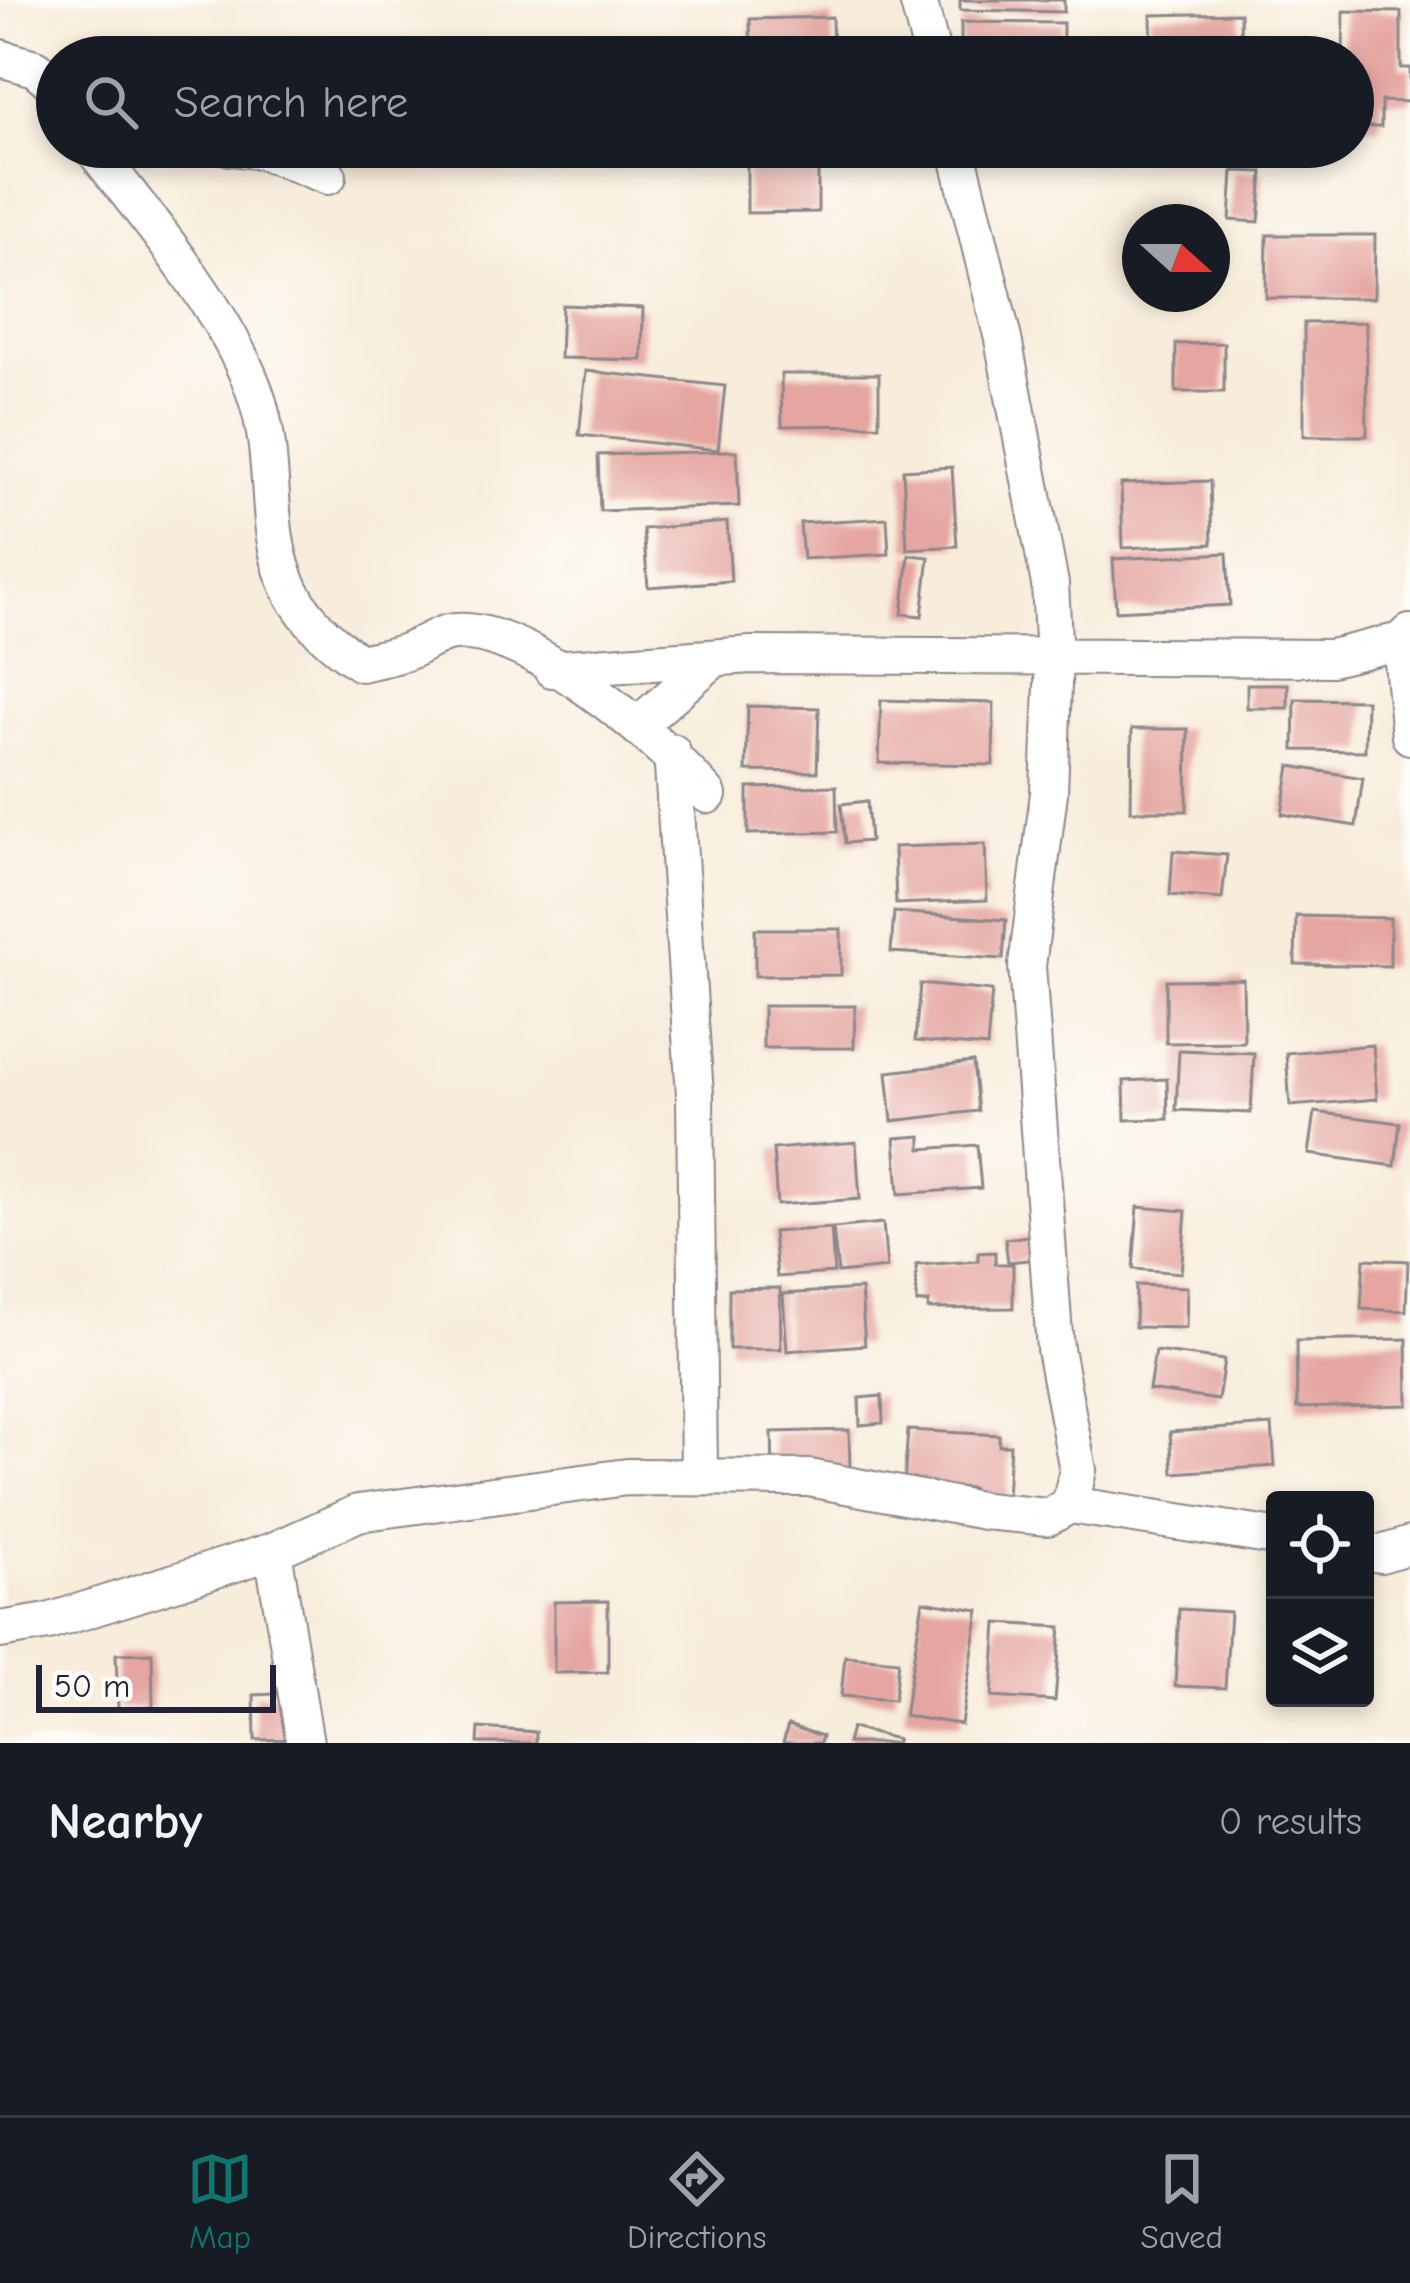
<!DOCTYPE html>
<style>
body{margin:0;font-family:"Comic Neue",sans-serif;background:#242831;color:#f1f3f6}
.controls{position:absolute;right:36px;bottom:36px;display:grid;overflow:hidden;border-radius:12px;box-shadow:0 6px 18px #0003}
.controls button{width:108px;height:108px;display:grid;place-items:center;padding:0;border:0;border-bottom:3px solid #363941;background:#171b24;color:#f1f3f6;font:60px sans-serif}
.compass{position:absolute;left:1122px;top:204px;width:108px;height:108px;border-radius:50%;background:#171b24;box-shadow:0 6px 18px #0003;rotate:111deg}
.scale{position:absolute;left:36px;bottom:30px;width:240px;box-sizing:border-box;padding-left:12px;border:6px solid #22223b;border-top:0;font-size:33px;line-height:42px;white-space:nowrap;color:#22223b;-webkit-text-stroke:9px #fdfcf7;paint-order:stroke}
.list{margin:0;padding:0;list-style:none}
h2{display:flex;justify-content:space-between;align-items:center;height:156px;margin:0;padding:0 48px;font-size:51px}
h2 small{font-size:39px;font-weight:400;color:#9ea1a6}
.icon{flex:none;width:66px;height:66px;fill:none;stroke:currentColor;stroke-width:2;stroke-linecap:round;stroke-linejoin:round}
.map{position:relative;flex:none;width:1410px;height:1743px;overflow:hidden}
.search{position:absolute;background:#171b24;box-shadow:0 6px 18px #0003;left:36px;right:36px;top:36px;height:132px;display:flex;align-items:center;gap:30px;box-sizing:border-box;padding:0 42px;border-radius:66px;color:#9ea1a6;font-size:45px}
.sheet{height:372px;background:#171b24}
nav{display:flex;justify-content:space-around;align-items:center;box-sizing:border-box;height:168px;border-top:3px solid #363941;background:#171b24;font-size:33px;color:#9ea1a6}
nav a{display:grid;justify-items:center;gap:6px}
nav .on{color:#0f766e}
.map>svg:first-child{display:block}
.building{fill:#e5a5a0}
.lines{fill:none;stroke-linecap:round;stroke-linejoin:round}
.minor-casing{stroke:#8d878a;stroke-width:40}
.minor{stroke:#fff;stroke-width:36}
</style>
<div class="map">
<svg width="1410" height="1743" viewBox="0 0 1410 1743">
<rect width="100%" height="100%" fill="#fdfcf7"/>
<filter id="ink" filterUnits="userSpaceOnUse"><feTurbulence type="fractalNoise" baseFrequency=".00833" numOctaves="2"/><feDisplacementMap in="SourceGraphic" scale="24" xChannelSelector="R" yChannelSelector="G"/><feConvolveMatrix kernelMatrix="1 2 1 2 8 2 1 2 1" color-interpolation-filters="sRGB"/></filter>
<filter id="wash" filterUnits="userSpaceOnUse"><feTurbulence type="fractalNoise" baseFrequency=".004" numOctaves="4" result="noise"/><feDisplacementMap in="SourceGraphic" scale="48" xChannelSelector="R" yChannelSelector="G"/><feGaussianBlur stdDeviation="2.7" result="paint"/><feColorMatrix in="noise" values="0 0 0 0 0 0 0 0 0 0 0 0 0 0 0 0 0 1.4 0 .05"/><feComposite in="paint" operator="in"/></filter>
<g filter="url(#wash)">
<rect width="100%" height="100%" fill="#f8ecda"/>
<g id="blocks">
<path class="building" d="M960,0H1064V12L960,10Z
M1344,11L1401,12V68H1410V102L1381,101V127H1353V57H1343Z
M1240,13L1241,57H1152L1151,15Z
M832,17L833,57H751L750,19Z
M961,22L1063,23V57H981V49H961Z
M747,164L818,169V212L747,213Z
M1233,171L1263,172L1259,222L1230,220Z
M1267,235H1375L1374,298H1266Z
M562,305L643,308L642,360L560,358Z
M1366,322L1367,436H1304V323Z
M1224,343V392H1176V344Z
M586,371L725,386L718,450L579,435Z
M781,374H879V425L782,426Z
M728,451H737L739,506L600,511L598,455Z
M952,467L957,546L907,549L903,470Z
M1210,481L1212,544L1123,548L1121,484Z
M887,518L889,554L803,559L800,523Z
M727,522L731,581L648,587L643,529Z
M1227,553L1230,605L1116,611L1113,559Z
M909,555L929,557L922,616L902,614Z
M1247,684H1288V708H1247Z
M1295,699L1366,700L1365,751L1294,750Z
M881,700L994,703L993,765L879,763Z
M748,706L819,708L817,772L746,771Z
M1132,729H1188L1187,811H1131Z
M1290,766L1363,778L1356,826L1282,814Z
M836,786L837,832L748,834V788Z
M867,801L870,841L845,843L841,804Z
M985,844L987,900L896,904L894,847Z
M1173,851L1227,855L1222,899L1170,895Z
M894,912L1006,920L1003,959L891,952Z
M1296,916L1390,918V966L1295,964Z
M755,929H841V975L755,976Z
M1243,979L1244,1042L1166,1043V980Z
M920,984L992,991L987,1047L915,1041Z
M763,1006H855L854,1048H763Z
M1373,1045L1377,1099L1290,1106L1286,1053Z
M1179,1050L1254,1053L1251,1113L1176,1110Z
M973,1062L978,1111L892,1121L887,1072Z
M1167,1079L1168,1119L1125,1120L1124,1081Z
M1315,1112L1400,1123L1395,1166L1309,1154Z
M921,1136V1149L977,1145L981,1188L899,1194L895,1138Z
M856,1142L860,1199L777,1205L773,1149Z
M1138,1207L1186,1211L1181,1273L1133,1269Z
M883,1223L887,1268L838,1273L833,1228Z
M831,1228L834,1273L777,1277L773,1232Z
M1035,1235L1038,1259L1008,1262L1005,1239Z
M995,1252V1264H1013V1308L928,1309L929,1302L917,1303L916,1265L978,1261V1253Z
M1364,1259L1408,1261L1406,1311L1361,1309Z
M1136,1285L1187,1287L1186,1328L1135,1327Z
M780,1288L781,1349H729V1289Z
M861,1289L865,1345L787,1351L783,1294Z
M1407,1339L1408,1405L1297,1408L1296,1341Z
M1155,1351L1224,1360L1218,1400L1149,1390Z
M882,1396L883,1423L860,1425L859,1398Z
M1272,1425L1275,1466L1173,1473L1170,1432Z
M849,1430L850,1471L773,1472L772,1432Z
M908,1430L999,1435V1445H1010L1007,1498L971,1496L972,1488L904,1484Z
M608,1601V1672L554,1673V1602Z
M923,1601L979,1610L961,1724L904,1716Z
M1179,1609L1230,1612L1225,1688L1175,1686Z
M997,1623L1061,1627L1055,1701L992,1697Z
M152,1653L153,1707L118,1709L116,1654Z
M845,1656L898,1661L894,1700L841,1696Z
M297,1693L298,1739L255,1740L254,1695Z
M788,1725L822,1736L820,1743H783Z
M479,1728L536,1732V1743H478Z
M851,1728L897,1739L896,1743H847Z"/>
</g>
</g>
<g filter="url(#ink)">
<use href="#blocks" fill-opacity="0" stroke="#8d878a" stroke-width="3"/>
<g class="lines">
<defs>
<path id="minor" d="M918,0L933,57
M0,58L35,68L57,87
M92,147C146,217 212,293 248,375C297,485 230,579 361,663C376,659 392,657 406,652C420,647 434,636 448,633C521,618 664,743 708,795
M230,147L263,151L328,176
M1401,641L1410,736
M552,669L751,655L1331,658L1401,641L1410,633
M638,725L715,658
M672,752L695,1095L699,1477
M1070,1505L1275,1537
M273,1551L305,1743
M1365,1552L1381,1554L1410,1545
M0,1630L48,1622L273,1551L358,1513L627,1477L809,1478L984,1511L1048,1517L1070,1505L1078,1470L1055,1349L1027,966L1049,793L1054,657L1050,584L1003,339L956,147"/>
</defs>
<use href="#minor" class="minor-casing"/>
<use href="#minor" class="minor"/>
</g>
</g>
</svg>
<div class="controls">
<button><svg class="icon" aria-label="locate" viewBox="0 0 24 24"><circle cx="12" cy="12" r="6"/><path d="M12 2v4M12 18v4M2 12h4M18 12h4"/></svg></button>
<button><svg class="icon" aria-label="layers" viewBox="0 0 24 24"><path d="M12 4l9 5-9 5-9-5zM3 14l9 5 9-5"/></svg></button>
</div>
<svg class="compass" viewBox="-18 -18 36 36"><path d="M0-13l5 13h-10z" fill="#e53935"/><path d="M0 13l5-13h-10z" fill="#9ea1a6"/></svg>
<div class="scale">50 m</div>
<div class="search"><svg class="icon" aria-label="search" viewBox="0 0 24 24"><circle cx="10" cy="10" r="6"/><path d="M15 15l6 6"/></svg>Search here</div>
</div>
<section class="sheet">
<h2>Nearby<small>0 results</small></h2>
<ul class="list">
</ul>
</section>
<nav>
<a class="on"><svg class="icon" aria-label="map" viewBox="0 0 24 24"><path d="M3 6l6-2 6 2 6-2v14l-6 2-6-2-6 2zM9 4v14M15 6v14"/></svg>Map</a>
<a><svg class="icon" aria-label="directions" viewBox="0 0 24 24"><path d="M12 3l9 9-9 9-9-9zM9 14v-3h6M13 9l2 2-2 2"/></svg>Directions</a>
<a><svg class="icon" aria-label="saved" viewBox="0 0 24 24"><path d="M7 4h10v16l-5-4-5 4z"/></svg>Saved</a>
</nav>
